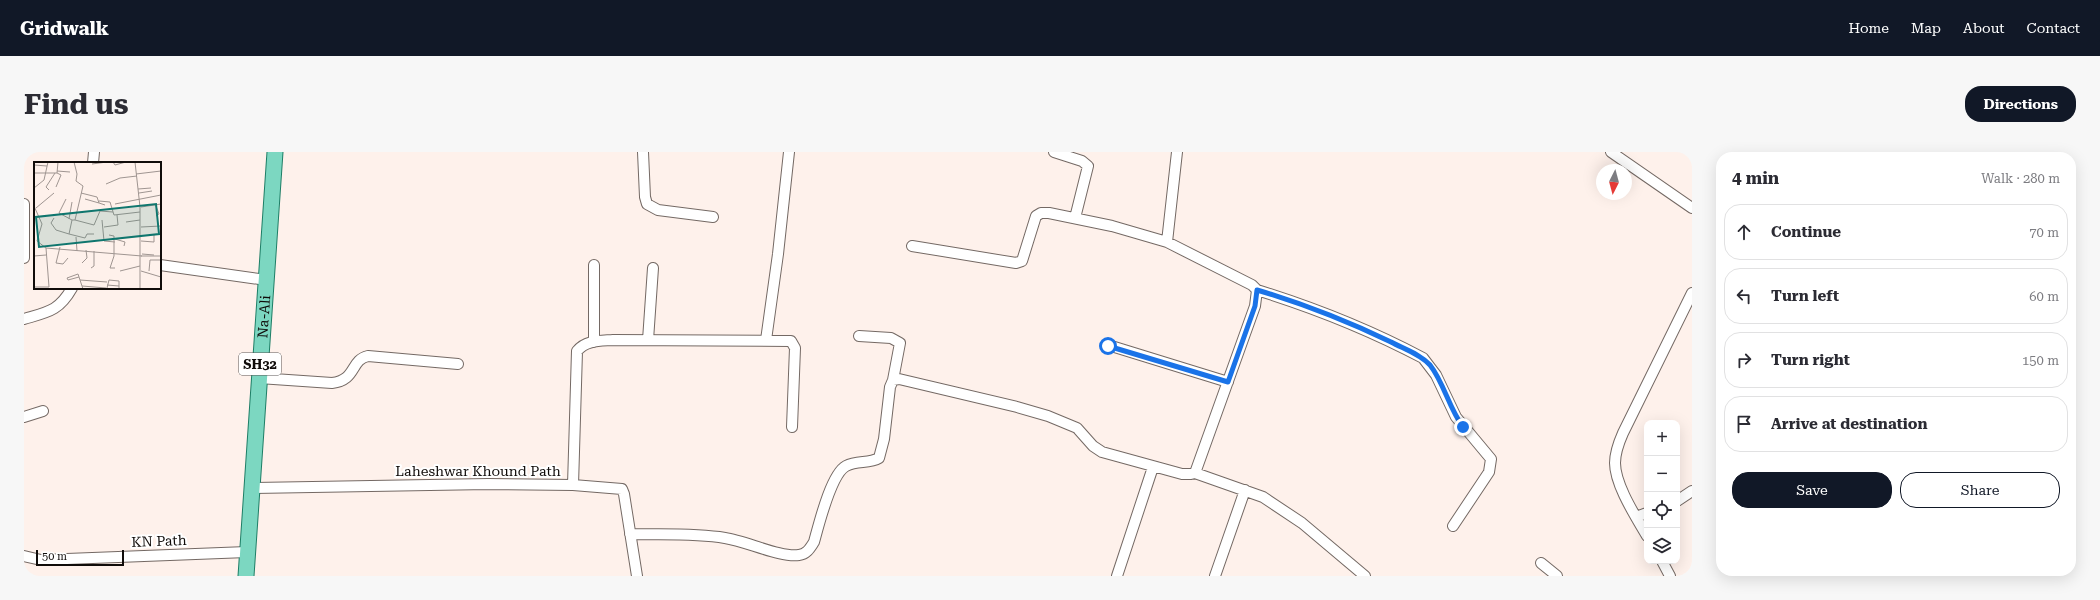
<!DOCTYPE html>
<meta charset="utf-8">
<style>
body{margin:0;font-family:"Roboto Serif",serif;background:#f7f7f7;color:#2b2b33}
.controls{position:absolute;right:12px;bottom:12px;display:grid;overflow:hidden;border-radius:8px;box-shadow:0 4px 16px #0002}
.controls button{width:36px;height:36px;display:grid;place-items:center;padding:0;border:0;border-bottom:1px solid #e1e1e2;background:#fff;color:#2b2b33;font:20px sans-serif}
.compass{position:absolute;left:1572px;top:12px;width:36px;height:36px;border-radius:50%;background:#fff;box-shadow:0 4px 16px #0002;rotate:186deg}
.scale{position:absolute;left:12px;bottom:10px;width:88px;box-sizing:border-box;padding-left:4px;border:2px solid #100c0a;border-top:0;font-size:11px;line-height:14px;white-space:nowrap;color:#100c0a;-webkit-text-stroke:3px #fff;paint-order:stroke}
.stop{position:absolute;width:12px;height:12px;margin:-9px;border:3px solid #1a73e8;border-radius:50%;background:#fff}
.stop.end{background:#1a73e8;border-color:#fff;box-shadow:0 1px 4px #0008}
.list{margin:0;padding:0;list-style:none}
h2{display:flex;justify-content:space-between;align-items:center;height:52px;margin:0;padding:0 16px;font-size:17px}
h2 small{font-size:13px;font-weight:400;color:#7c7c81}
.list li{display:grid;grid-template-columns:26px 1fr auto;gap:12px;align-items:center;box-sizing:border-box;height:56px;margin:0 8px 8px;padding:0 8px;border:1px solid #e1e1e2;border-radius:16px}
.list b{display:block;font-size:15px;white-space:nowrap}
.list em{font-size:13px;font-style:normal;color:#7c7c81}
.actions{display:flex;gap:8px;padding:12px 16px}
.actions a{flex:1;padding:9px 0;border:1px solid #111827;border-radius:16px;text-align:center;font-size:14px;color:#111827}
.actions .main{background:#111827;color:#fff}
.icon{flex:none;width:22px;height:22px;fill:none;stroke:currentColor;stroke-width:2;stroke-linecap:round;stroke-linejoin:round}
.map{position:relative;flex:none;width:1668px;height:424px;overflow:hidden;border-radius:16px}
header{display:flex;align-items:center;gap:24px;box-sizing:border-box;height:56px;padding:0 20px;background:#111827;color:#fff}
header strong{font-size:19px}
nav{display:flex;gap:22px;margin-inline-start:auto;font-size:14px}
.intro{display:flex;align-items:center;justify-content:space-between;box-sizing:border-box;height:96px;padding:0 24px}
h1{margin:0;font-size:28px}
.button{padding:10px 18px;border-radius:16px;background:#111827;color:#fff;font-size:14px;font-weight:700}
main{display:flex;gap:24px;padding:0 24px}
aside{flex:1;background:#fff;border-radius:16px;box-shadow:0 4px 16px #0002}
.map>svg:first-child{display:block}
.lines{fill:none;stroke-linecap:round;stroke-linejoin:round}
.street-casing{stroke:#746964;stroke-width:12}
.primary-casing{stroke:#1e7e66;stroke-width:17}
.street{stroke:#fff;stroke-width:10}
.primary{stroke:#7cd7c1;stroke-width:15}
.route{stroke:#1a73e8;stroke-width:5}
.labels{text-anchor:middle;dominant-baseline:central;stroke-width:4;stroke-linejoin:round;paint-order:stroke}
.shield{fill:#fff;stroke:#585554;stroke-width:1}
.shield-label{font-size:13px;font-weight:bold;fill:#100c0a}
.street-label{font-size:14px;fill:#100c0a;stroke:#fff}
.inset-road{fill:none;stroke:#9f9591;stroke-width:1}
.view{fill:#0f766e;fill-opacity:0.15;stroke:#0f766e;stroke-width:2}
.inset-edge{fill:none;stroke:#100c0a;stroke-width:2}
</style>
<header>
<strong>Gridwalk</strong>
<nav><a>Home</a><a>Map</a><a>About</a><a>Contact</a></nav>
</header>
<div class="intro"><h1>Find us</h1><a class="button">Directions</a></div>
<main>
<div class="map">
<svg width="1668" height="424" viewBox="0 0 1668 424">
<rect width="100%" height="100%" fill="#fef1eb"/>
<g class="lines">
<defs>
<path id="street" d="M619,0L621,45L623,52L634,58L689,65
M1030,0L1058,9L1064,14L1051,66
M1587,0L1668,56
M69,11L70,0
M0,52V106
M1143,90L1153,0
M136,113L242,128
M570,113V190
M1233,138C1291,156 1346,178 1399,206L1412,223L1432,265L1467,307L1465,320L1429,374
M0,167C24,160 35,159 48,136
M835,184L867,186L876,191L869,228
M624,188L629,116
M742,188L754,102L765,0
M1084,193L1204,230
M235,226L308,231C333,228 326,208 344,204L434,212
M0,265L19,259
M1171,321L1239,345L1278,371L1341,424
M549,333L553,199C562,188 576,189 589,188L767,189L771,196L768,275
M228,336L464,332L549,333L598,337L600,342L613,424
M1653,349L1668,339
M1612,365L1623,361
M606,382C638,383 670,381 701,386C722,389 757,406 775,403C783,402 786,396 790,390C795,372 807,322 822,314C833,308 845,312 855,306L860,287L866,235L869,228L875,227L993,255L1024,264L1053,276L1069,294L1078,300L1158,322H1167L1171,321L1231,154L1233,138L1228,133L1143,90L1088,74L1025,61H1017L1012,64L998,109L992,111L888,94
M1623,384C1612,365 1591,333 1591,311C1591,300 1595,290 1599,281L1668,141
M0,404L17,408L223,400
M1638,409L1646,424
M1517,411L1533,424
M1093,424L1129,315
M1191,424L1221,338"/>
<g id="primary">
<path id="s1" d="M222,424L251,0"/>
</g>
</defs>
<use href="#street" class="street-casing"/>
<use href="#primary" class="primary-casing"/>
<use href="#street" class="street"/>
<use href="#primary" class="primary"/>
</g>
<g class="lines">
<path class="route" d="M1084,194L1204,230L1231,154L1233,138C1280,152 1323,169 1367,190C1380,197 1396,202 1406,213C1420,231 1425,256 1439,275"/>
</g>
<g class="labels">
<rect class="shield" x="215" y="201" width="42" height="22" rx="3"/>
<g class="shield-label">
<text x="236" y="212">SH32</text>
</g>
<g class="street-label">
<text stroke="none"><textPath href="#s1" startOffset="260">Na-Ali</textPath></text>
<text x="454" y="319">Laheshwar Khound Path</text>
<text transform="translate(135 389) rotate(-2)">KN Path</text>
</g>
</g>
<g transform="translate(10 10)">
<rect width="127" height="127" fill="#fef1eb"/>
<path class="inset-road" d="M40,0L43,12L42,19L49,24L41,58H38L35,72L51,76L53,72H60M79,0L81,3L92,0M101,0L106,45V127M58,2L73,0M0,3L13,4M23,9L36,10M0,11H23L24,0M102,12L127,9M72,22L86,16L103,14M22,25L27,13L23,11M0,26L10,18L14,0M104,27L117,26M15,28L12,25L21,11M47,31L63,35L65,41L71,43M105,31L118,29M32,37L25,51L38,58M51,37L65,41M65,39L76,40L80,53L106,50M81,42L127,33M0,44L8,62L3,79L12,86L15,125H0M107,45L127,42M2,46L20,31M122,54L125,52L122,44M20,56L17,61L22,68L35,72M35,57L38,40M41,58L60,63L66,49L79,50M68,58L70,79L81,80M92,60L106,58M70,65L84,63L83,53M107,65L127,64M75,73L80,74V94L76,106H81M42,75L43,89M81,77L91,80L90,84M107,79L120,80V72M26,85L22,101L29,102L34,96M12,86L108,94M108,92L120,93M0,94L12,93M107,94H127M48,101L53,96L52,88M57,106L60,104V89M86,109L106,104M107,109L127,115M115,109L116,98H127M45,115L34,118L33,116L44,112L49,127M46,118L73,120M73,123L85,124M48,124L72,126M73,126L75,118L85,119V127"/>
<path class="view" d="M122,42L125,72L5,85L2,55Z"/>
<rect width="127" height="127" class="inset-edge"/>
</g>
</svg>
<div class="controls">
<button>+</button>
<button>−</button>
<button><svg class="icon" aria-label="locate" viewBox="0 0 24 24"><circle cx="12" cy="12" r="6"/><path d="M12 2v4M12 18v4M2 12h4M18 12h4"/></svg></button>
<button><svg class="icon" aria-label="layers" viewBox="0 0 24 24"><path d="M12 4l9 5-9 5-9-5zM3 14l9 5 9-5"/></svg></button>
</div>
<svg class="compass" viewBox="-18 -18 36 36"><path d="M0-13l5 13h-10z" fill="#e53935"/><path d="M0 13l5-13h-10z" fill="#7c7c81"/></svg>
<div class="scale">50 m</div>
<div class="stop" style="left:1084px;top:194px"></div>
<div class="stop end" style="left:1439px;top:275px"></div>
</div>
<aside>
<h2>4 min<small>Walk · 280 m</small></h2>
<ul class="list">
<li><svg class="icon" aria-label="ahead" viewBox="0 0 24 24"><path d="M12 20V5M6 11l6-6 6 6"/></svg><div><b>Continue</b></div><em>70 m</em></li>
<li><svg class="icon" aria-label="left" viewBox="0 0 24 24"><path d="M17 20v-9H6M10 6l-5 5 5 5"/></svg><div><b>Turn left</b></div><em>60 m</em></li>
<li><svg class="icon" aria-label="right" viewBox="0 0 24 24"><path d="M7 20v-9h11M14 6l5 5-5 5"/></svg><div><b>Turn right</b></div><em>150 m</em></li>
<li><svg class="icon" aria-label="arrive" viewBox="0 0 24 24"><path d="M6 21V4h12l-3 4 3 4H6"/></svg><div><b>Arrive at destination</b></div></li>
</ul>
<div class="actions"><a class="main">Save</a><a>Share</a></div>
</aside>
</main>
